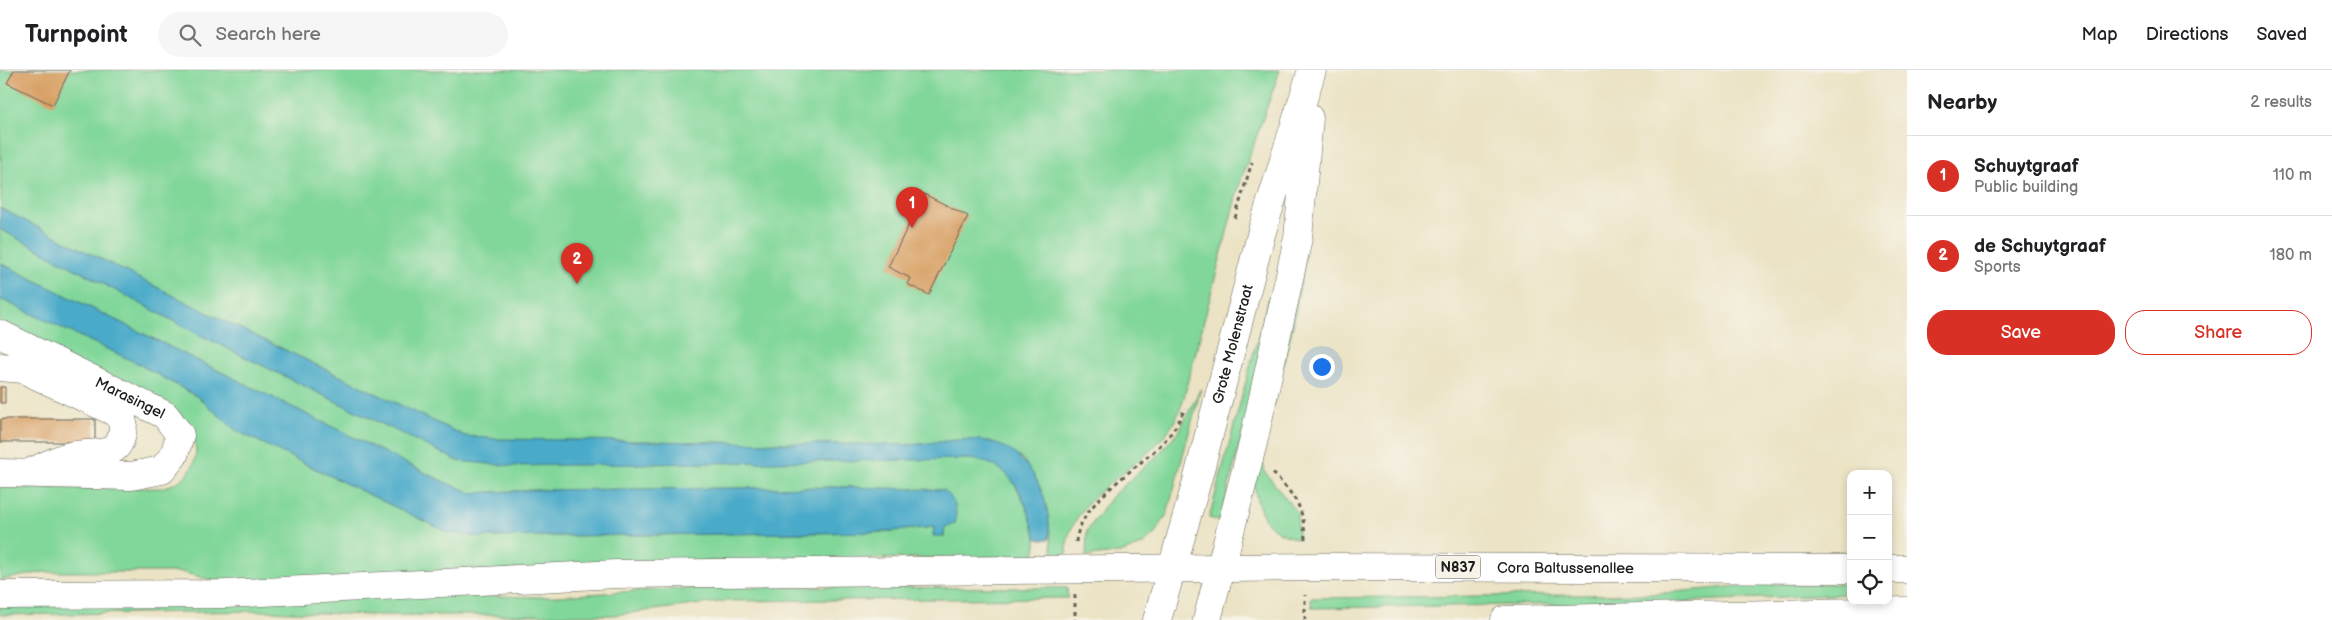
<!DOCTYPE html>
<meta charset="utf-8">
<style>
body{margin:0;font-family:"Balsamiq Sans",sans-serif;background:#f6f6f6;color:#202124}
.controls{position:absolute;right:15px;bottom:15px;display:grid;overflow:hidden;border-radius:10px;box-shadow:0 2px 8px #0003}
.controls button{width:45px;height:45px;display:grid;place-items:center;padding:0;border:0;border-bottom:1px solid #e0e0e0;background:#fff;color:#202124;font:25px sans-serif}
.you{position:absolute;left:1321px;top:296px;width:18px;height:18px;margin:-12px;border:4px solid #fff;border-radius:50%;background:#1a73e8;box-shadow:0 0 0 8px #1a73e833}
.badge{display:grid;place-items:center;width:32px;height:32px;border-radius:50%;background:#d93025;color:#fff;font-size:16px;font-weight:700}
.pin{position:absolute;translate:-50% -41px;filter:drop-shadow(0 1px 2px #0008)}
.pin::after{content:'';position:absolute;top:26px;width:18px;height:15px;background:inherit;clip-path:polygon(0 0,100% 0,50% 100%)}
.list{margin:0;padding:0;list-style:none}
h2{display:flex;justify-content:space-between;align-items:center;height:65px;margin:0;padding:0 20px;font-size:21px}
h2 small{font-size:16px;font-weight:400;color:#757577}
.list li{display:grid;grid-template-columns:32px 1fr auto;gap:15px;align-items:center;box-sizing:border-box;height:80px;padding:0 20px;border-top:1px solid #e0e0e0}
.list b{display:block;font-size:19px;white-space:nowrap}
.list p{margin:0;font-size:16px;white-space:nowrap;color:#757577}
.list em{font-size:16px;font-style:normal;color:#757577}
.actions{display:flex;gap:10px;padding:15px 20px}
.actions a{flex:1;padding:11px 0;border:1px solid #d93025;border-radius:20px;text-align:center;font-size:18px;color:#d93025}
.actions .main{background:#d93025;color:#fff}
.icon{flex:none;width:28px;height:28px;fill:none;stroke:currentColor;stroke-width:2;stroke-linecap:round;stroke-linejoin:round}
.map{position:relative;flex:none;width:1907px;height:550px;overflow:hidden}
header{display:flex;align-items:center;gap:30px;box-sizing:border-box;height:70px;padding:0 25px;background:#fff;border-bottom:1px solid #e0e0e0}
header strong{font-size:24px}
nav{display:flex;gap:28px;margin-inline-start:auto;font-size:18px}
.search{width:350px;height:45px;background:#f6f6f6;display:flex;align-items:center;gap:12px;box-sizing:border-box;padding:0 18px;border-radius:28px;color:#757577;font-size:19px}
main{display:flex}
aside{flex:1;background:#fff}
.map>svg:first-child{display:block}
.green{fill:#81d79a;stroke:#4e7a5b}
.water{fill:#4aaac9;stroke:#336372}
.building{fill:#d59858}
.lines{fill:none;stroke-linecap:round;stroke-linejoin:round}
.minor-casing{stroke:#646257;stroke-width:29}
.major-casing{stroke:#646257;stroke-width:29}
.path{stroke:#646257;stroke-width:3;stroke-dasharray:4 4;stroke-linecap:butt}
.minor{stroke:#fff;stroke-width:28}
.major{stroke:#fff;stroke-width:28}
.labels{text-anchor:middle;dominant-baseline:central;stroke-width:5;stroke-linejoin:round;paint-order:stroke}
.shield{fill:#f7f3e8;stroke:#5e5c59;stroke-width:1}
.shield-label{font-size:14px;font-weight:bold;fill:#1c1c1c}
.street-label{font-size:15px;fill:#1c1c1c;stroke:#f7f3e8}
</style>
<header>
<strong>Turnpoint</strong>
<div class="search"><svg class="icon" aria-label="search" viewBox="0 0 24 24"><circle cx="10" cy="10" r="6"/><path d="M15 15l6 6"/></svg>Search here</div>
<nav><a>Map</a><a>Directions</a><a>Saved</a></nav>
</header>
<main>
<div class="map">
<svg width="1907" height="550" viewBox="0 0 1907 550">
<rect width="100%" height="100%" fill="#f7f3e8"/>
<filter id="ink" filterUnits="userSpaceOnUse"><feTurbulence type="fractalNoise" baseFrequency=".02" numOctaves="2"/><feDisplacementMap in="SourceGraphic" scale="10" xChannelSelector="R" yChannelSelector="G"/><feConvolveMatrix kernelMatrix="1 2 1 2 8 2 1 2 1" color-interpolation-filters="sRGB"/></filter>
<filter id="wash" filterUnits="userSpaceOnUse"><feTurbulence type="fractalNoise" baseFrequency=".0096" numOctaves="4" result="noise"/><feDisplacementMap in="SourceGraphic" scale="20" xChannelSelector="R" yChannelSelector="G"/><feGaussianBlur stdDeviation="1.12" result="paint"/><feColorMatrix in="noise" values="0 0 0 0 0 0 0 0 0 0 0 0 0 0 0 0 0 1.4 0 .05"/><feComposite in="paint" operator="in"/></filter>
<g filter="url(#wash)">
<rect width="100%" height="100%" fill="#ebe3c4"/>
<path class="green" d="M0,0H1280L1239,116L1187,316C1184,327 1181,339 1176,349C1151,395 1089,413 1070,462C1067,468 1067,477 1067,484L1053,486L1047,439L1037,411L1023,389L991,371L954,370L911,375L498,369L465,366L214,246L1,139Z
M0,159L198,264L458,391L970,389C981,390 991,392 1000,397C1014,406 1036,454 1036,470C1037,475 1034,481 1034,486L659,492L227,514L181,502H44L0,510V414H10L14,418H160C204,409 205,368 176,340L0,256V229L137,293L198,327L237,361L449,463L480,467L883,462L934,457L933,465L944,466V420L849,417L534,420L472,423L444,412L0,193Z
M1306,181L1293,256L1261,383L1265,402L1297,443L1298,469C1265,461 1258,443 1254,412Z
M1269,226L1277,229L1220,451L1209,448Z
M1201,318L1167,444L1154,465L1142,475L1120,483L1086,486L1087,461L1111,427L1159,384L1180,359Z
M1762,514H1851V524L1651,533L1312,538L1311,528L1652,524Z
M745,517L1067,518L1068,528L727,531L613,545H370L266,541L0,545V532L436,525L542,527L667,519Z"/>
<path class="water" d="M0,138L214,246L465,366L498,369L911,375C933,373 971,366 991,372C1032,383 1052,430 1049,469H1037C1024,430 1017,394 970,389L510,396L458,391L198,264L0,159Z
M0,193L444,412L472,423L534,420L849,417L944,420C956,431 957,438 955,454L945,457L944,466H933L934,457L883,462L479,467L449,463L237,361L198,327L137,293L0,229Z"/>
<g id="blocks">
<path class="building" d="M14,0H70L53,35L7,13Z
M924,124L968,146L929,225L907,214L910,208L888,197Z
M0,317H5V333H0Z
M4,349H95V372H0V350Z"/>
</g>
</g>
<g filter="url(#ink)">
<use href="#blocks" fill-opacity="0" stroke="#646257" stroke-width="1"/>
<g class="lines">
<defs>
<g id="minor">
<path id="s1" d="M0,264L165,345L180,365L174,385L162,400L131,406L0,403"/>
<path d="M0,297L23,299L115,342L123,352C123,390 101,381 74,385C60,387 46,396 33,401"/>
<path id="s2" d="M1157,550L1197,411L1262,161L1312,0"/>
<path d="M1207,550L1253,373L1298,168L1309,48"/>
</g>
<g id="major">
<path d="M1888,499H1907"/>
<path id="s3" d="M0,525L225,524L617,504L716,503L1325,497L1851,499"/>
<path d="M1505,550L1907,541"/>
</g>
</defs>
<use href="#minor" class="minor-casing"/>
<use href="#major" class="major-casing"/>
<path class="path" d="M1235,148L1252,92
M1273,403C1296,428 1304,436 1305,471
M1076,472C1080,430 1141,398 1167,368C1174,360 1181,348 1185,338
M1075,525V550
M1305,550V525"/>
<use href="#minor" class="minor"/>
<use href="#major" class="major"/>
</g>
</g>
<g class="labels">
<rect class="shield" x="1435.5" y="485.5" width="45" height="23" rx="4"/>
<g class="shield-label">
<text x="1458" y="497">N837</text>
</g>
<g class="street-label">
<text stroke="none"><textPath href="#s2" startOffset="286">Grote Molenstraat</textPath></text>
<text stroke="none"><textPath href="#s1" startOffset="145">Marasingel</textPath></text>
<text stroke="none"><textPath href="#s3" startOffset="1566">Cora Baltussenallee</textPath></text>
</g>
</g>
</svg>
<div class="controls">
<button>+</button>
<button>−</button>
<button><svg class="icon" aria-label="locate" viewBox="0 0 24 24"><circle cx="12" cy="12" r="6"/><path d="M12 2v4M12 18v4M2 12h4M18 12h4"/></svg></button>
</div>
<div class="you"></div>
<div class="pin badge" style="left:912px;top:158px">1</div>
<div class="pin badge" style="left:577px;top:214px">2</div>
</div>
<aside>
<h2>Nearby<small>2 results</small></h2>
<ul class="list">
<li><span class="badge">1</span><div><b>Schuytgraaf</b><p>Public building</p></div><em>110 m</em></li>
<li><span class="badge">2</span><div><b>de Schuytgraaf</b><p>Sports</p></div><em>180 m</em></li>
</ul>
<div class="actions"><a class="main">Save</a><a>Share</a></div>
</aside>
</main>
